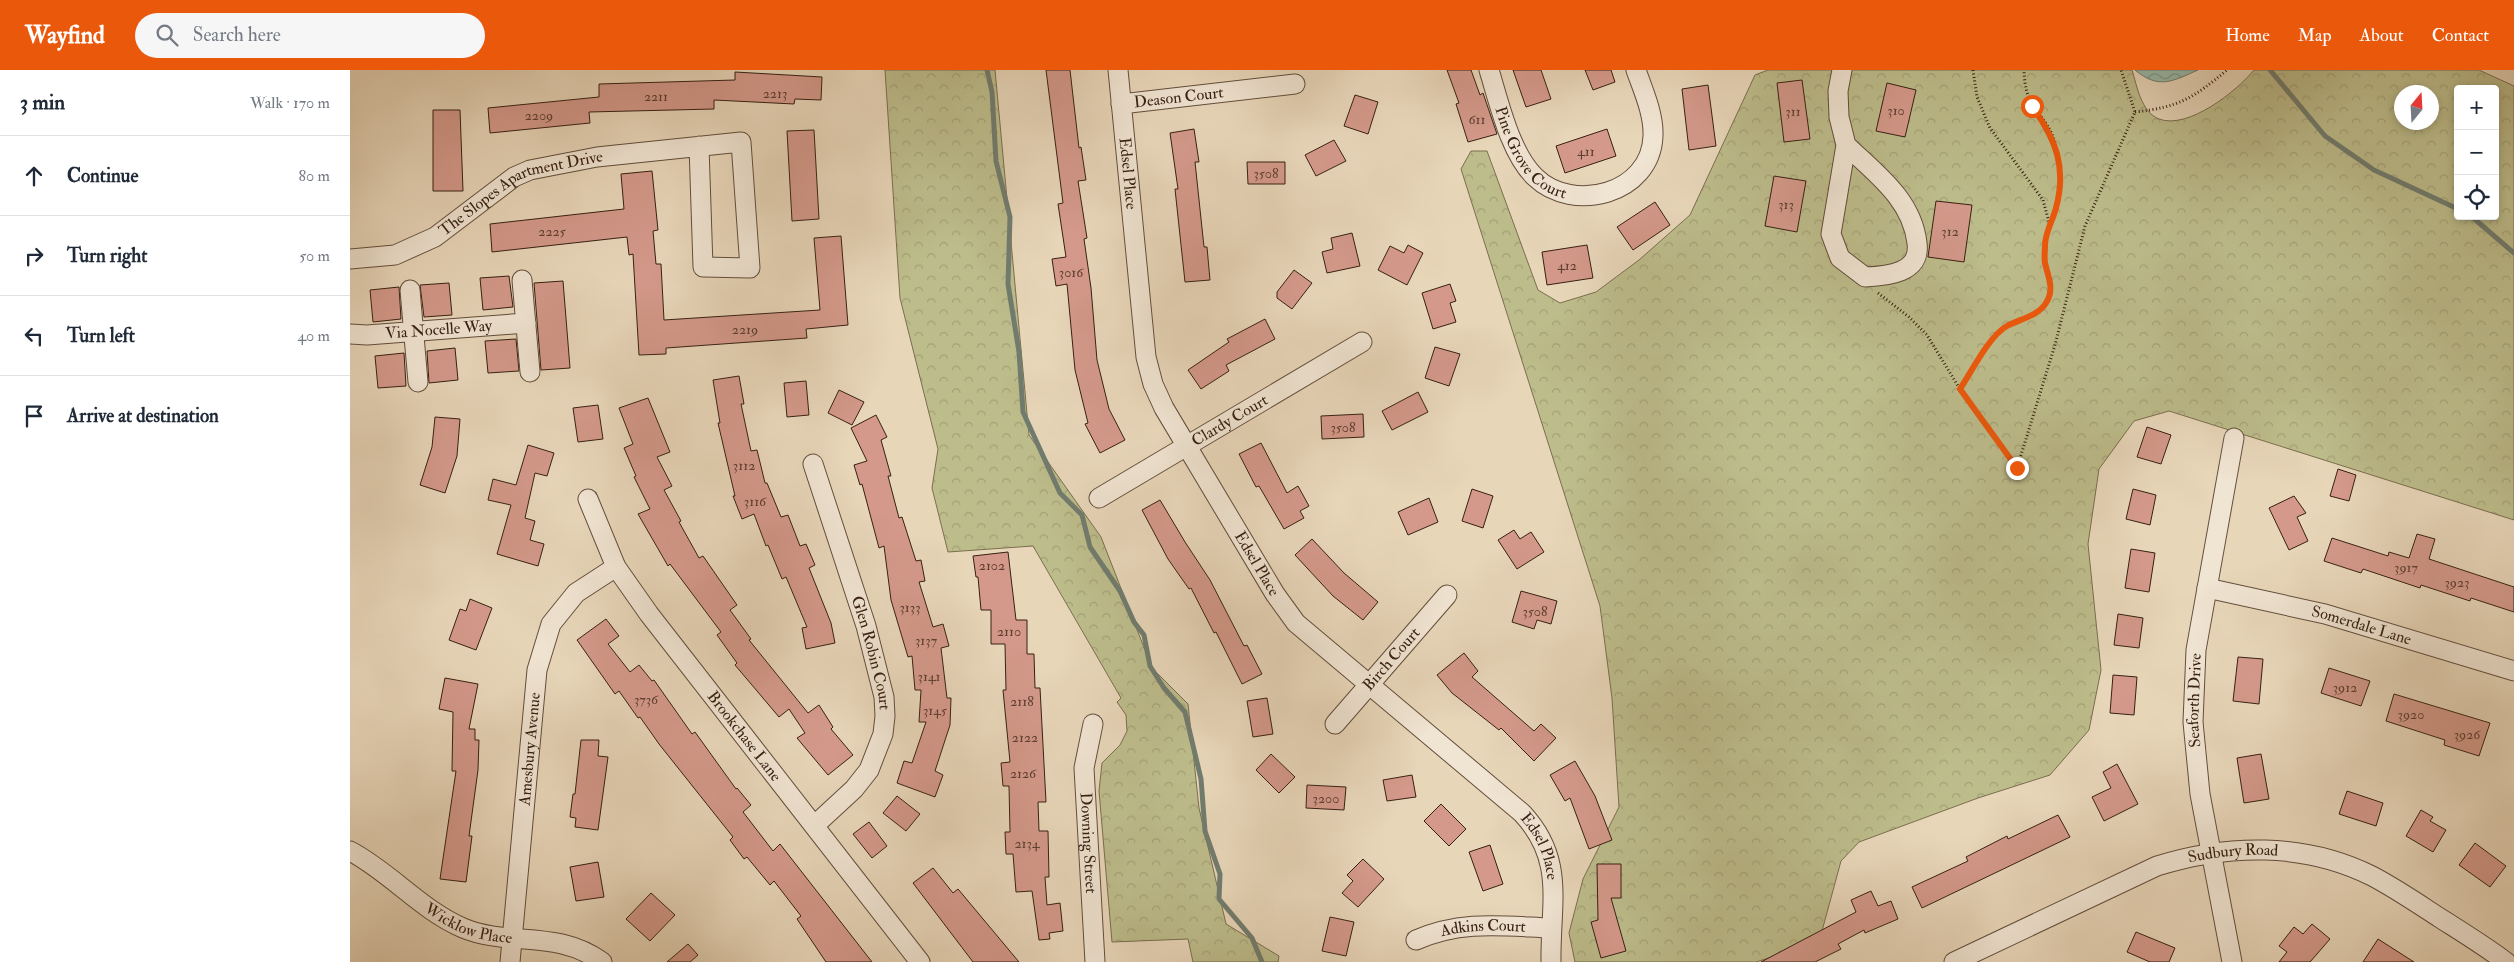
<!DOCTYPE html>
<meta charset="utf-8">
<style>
body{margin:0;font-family:"IM FELL Double Pica",serif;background:#f6f6f7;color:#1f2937}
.controls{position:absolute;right:15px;top:15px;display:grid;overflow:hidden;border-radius:5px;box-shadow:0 2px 8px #0003}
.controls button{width:45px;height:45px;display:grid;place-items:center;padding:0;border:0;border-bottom:1px solid #e0e1e3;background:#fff;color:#1f2937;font:25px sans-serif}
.compass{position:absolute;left:2044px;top:15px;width:45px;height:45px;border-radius:50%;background:#fff;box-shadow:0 2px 8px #0003;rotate:18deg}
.stop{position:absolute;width:15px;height:15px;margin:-11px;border:4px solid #ea580c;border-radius:50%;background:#fff}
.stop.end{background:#ea580c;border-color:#fff;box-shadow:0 1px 5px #0008}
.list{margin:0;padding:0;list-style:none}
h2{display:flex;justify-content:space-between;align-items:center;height:65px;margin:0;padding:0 20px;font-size:21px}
h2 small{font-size:16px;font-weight:400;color:#747a83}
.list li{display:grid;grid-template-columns:32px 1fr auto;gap:15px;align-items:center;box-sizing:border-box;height:80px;padding:0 20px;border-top:1px solid #e0e1e3}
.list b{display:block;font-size:19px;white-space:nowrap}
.list em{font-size:16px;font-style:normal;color:#747a83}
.icon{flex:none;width:28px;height:28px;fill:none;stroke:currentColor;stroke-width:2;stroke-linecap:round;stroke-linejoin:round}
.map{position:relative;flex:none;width:2164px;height:892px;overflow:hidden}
header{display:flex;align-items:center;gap:30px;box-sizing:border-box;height:70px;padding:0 25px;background:#ea580c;color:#fff}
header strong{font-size:24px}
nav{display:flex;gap:28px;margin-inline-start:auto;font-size:18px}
.search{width:350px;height:45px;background:#f6f6f7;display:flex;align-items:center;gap:12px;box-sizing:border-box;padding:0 18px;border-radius:28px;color:#747a83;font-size:19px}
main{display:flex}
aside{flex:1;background:#fff}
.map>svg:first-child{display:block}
.forest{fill:url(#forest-crowns);stroke:#7a6e4f;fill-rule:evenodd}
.water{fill:url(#water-waves);stroke:#717c6e}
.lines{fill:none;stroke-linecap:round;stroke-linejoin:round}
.stream{stroke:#717c6e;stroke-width:5}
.building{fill:#d4998a;stroke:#372013}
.minor-casing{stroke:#634e3c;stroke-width:21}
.path{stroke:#372013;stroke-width:3;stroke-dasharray:1 2.5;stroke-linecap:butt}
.minor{stroke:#f0e4d2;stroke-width:19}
.route{stroke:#ea580c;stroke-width:6}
.labels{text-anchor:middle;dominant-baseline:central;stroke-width:4;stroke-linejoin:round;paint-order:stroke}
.number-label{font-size:14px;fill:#5e3e31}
.street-label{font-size:16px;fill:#372013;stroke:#f0e4d2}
</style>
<header>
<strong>Wayfind</strong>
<div class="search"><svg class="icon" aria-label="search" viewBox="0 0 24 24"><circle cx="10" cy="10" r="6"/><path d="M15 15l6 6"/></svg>Search here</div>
<nav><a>Home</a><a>Map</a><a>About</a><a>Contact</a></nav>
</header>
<main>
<aside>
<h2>3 min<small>Walk · 170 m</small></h2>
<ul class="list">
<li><svg class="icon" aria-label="ahead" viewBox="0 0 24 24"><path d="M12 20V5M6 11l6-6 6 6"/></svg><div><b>Continue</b></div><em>80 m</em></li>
<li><svg class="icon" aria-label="right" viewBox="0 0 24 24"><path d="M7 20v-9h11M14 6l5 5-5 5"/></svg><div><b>Turn right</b></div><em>50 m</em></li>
<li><svg class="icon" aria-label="left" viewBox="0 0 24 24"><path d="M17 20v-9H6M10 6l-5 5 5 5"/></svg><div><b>Turn left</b></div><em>40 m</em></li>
<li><svg class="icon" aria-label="arrive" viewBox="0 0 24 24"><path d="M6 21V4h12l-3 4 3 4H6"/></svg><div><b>Arrive at destination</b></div></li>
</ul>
</aside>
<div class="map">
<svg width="2164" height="892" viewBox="0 0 2164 892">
<defs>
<pattern id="forest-crowns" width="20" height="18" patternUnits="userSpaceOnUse" patternTransform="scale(1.25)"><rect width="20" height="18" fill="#bdbc8b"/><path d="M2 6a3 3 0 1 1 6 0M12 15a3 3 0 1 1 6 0" fill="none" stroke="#a3a177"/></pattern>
<pattern id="water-waves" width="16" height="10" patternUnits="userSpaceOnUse" patternTransform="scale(1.25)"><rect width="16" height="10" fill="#98b9ab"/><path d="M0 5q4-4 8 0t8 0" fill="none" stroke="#7d968a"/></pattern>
</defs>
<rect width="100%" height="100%" fill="#e8d6b9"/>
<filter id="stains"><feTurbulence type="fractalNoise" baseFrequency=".004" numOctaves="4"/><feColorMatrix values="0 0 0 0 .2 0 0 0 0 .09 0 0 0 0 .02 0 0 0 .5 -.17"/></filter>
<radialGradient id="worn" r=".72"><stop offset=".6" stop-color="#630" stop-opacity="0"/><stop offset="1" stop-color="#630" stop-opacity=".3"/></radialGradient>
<path class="forest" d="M535,0H645L679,365L751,467L802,598L838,634L849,738L876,854L929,886L928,892H843L838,869L762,872L749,721L752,693L770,675L777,661L776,645L767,632L771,628L683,476L598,482L582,418L588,379L550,228Z
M1418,0H1782C1787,16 1791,42 1809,49C1838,60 1887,21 1904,0H2129L2164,16V450L1819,341L1784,351L1749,399L1738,474L1751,600L1739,660L1700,705L1628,728L1509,772L1491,791L1469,872L1406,892H1225L1219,863L1233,809L1269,737L1262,628L1250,536L1111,99L1121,81H1137L1188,220L1210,233L1246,222L1289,190L1340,145L1405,5ZM2108,19H2145V146H2108ZM2052,22H2082V52H2052Z"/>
<path class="water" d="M1785,0H1848C1823,11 1809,20 1785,0Z"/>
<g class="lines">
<path class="stream" d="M637,0L642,22L646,91L660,147L658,214L669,282L673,342L710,423L732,445L740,477L770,521L784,552L794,565L800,596L814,618L835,642L851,709L855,761L870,804L869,829L902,868L912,892
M1920,0L1975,66L2024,100L2108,139
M2121,146L2164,183"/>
</g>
<path class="building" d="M696,0H720L729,78L731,77L736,110L728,111L737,168L734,169L741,218L747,290L759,339L775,370L750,383L735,354L738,353L725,300L717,214L706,216L702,189L716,187L708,134L713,133Z
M1097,0H1121L1130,25L1133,23L1147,64L1118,72L1106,34L1109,33Z
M1163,0H1191L1201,29L1176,37Z
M1235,0H1261L1265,12L1243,20Z
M385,2L472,7L471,30L445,29L444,34L364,30V39L239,42L240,53L140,63L138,38L249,27V14L385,10Z
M1452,10L1460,69L1434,72L1427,13Z
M1537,13L1566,20L1555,67L1526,61Z
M1358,15L1366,76L1339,80L1332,19Z
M1005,25L1028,32L1018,64L994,56Z
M83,40H110L113,121H83Z
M844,59L849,92H845L854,177H857L860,210L835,212L825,119H828L820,63Z
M1257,59L1266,86L1215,103L1206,76Z
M464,60L469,149L442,151L437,61Z
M984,70L996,91L966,106L955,85Z
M897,92H935V114H898Z
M302,101L308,160L303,161L306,194H311L314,250L470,240L464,168L491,166L498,255L456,259L457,268L316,278V284L289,285L283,184L279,185L277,167L142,182L140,154L274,139L271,104Z
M1424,106L1456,111L1447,162L1415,156Z
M1586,131L1622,135L1614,192L1578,187Z
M1305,132L1320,155L1283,180L1267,157Z
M1002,163L1010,196L977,203L972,182L983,179L981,168Z
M1058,175L1073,183L1057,215L1028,200L1040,176L1054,183Z
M1237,175L1243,208L1197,215L1192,182Z
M944,200L962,213L942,239L927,228V222Z
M159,206L163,237L133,240L130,208Z
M213,211L220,298L191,300L184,213Z
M99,213L102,245L74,247L70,215Z
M1100,214L1106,231L1100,233L1106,252L1083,259L1072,223Z
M49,217L51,249L23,252L20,220Z
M915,249L925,269L876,295L879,301L851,319L838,300L879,272L877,269Z
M166,269L169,301L138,303L135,271Z
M1085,277L1110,284L1099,316L1075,308Z
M105,278L108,310L79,313L77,281Z
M54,283L56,316L28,318L25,286Z
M389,306L394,334H391L401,381L407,380L415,413H417L431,447L438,445L450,476L456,474L465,495L459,498L481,553L485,573L456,579L452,558L457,557L436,507L432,509L418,475L416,476L404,444L392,449L383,426H385L368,353H370L363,310Z
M456,311L459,345L437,347L434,313Z
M489,320L514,332L502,355L478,343Z
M1068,322L1078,342L1042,360L1032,341Z
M298,328L320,382L307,387L322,416L314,420L331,451L329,452L349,488L353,486L387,535L380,540L401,569L399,570L458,643L469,635L483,657L481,659L503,685L478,705L447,668L455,663L439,639L429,647L385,595L387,593L367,565L371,562L320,494L318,496L288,444L300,439L284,407L286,406L274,378L283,374L269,338Z
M248,335L253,369L228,372L223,338Z
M1013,344L1014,367L972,369L971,346Z
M526,345L537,367L531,370L541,406H538L549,448L552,447L566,491L571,490L575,511L569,512L583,557L593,554L599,576L591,578L597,628H601L600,655L585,701L593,705L585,727L547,713L554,691L562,693L576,652H569L571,620H565L562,586L558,587L541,530L534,476L529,478L512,414L510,415L504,395L517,391L501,358Z
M85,347L110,349L107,386L95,423L70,415L82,377Z
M1797,357L1821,365L1811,394L1787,387Z
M911,373L937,423L948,416L959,436L950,441L954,448L934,459L909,416L906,417L889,384Z
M178,375L204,383L197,406L185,403L175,448L185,451L180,470L194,474L188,496L147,484L161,435L138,430L143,409L166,415Z
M1988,399L2006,405L1999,431L1980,426Z
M1122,419L1143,426L1133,458L1112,451Z
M1783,419L1806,425L1800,455L1776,449Z
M1944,426L1956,443L1947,447L1958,471L1939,480L1919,438Z
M1079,428L1088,452L1058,465L1048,442Z
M810,430L835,472L860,510L894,576L897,575L912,604L892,614L866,562L864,563L841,518L839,519L818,489L792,440Z
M1164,460L1170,469L1181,462L1194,482L1167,499L1148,470Z
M2067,464L2085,469L2079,489L2164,517V542L2121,528L2120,531L2071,515L2070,518L2013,499L2011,503L1974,491L1982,468L2038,486L2039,482L2059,488Z
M962,469L994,503L1028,532L1013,550L983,526L945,485Z
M1781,479L1805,483L1799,522L1775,518Z
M658,482L666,550H677V584H684L685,618H690L696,732H688L689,761H698L699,807H695L697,835L710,833L713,861L699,863L700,869L689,870L682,821L666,822L663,784H656L655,762H660L659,716H653L651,693L660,692L653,620H656L655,574H641V540H631L628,507H626L623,486Z
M1171,521L1207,531L1201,554L1187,550L1184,559L1162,552Z
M120,529L142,538L126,580L99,570L110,539L116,541Z
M1768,544L1793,548L1789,578L1764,575Z
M256,549L269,566L258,574L280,602L289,595L302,611L304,610L342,664L345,662L386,719L387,718L401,735L393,742L423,781L430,774L522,892H476L447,849L451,846L424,811L420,815L397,787L394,789L380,770L383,767L309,674L290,647L288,648L269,621L265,624L227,570Z
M1114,583L1128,601L1122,607L1184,661L1191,654L1206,668L1184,691L1151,658L1149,660L1102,623L1087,605Z
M1888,587L1913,589L1909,634L1883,631Z
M1979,598L2020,611L2011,636L1971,623Z
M1763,605L1787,607L1784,645L1760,643Z
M95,608L128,614L119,659H125V670H129L128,700L119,766H122L116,812L90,809L106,701H102L103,642L89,639Z
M2044,624L2140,653L2129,686L2094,675L2095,670L2036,651Z
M917,628L923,664L903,667L897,631Z
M231,670H249L248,686L258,687L248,760L225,757L226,748L220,747L223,724H225Z
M921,684L945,707L929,723L906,700Z
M1911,684L1919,729L1894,733L1887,688Z
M1225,691L1245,726L1262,770L1239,779L1220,728L1215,731L1200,705Z
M1767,694L1788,734L1754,751L1742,727L1761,718L1753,702Z
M1062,705L1066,727L1037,731L1033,710Z
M957,715L996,717L994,740L956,738Z
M1997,721L2033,733L2026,756L1989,744Z
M547,726L570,744L556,761L533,743Z
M1091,734L1116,759L1099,776L1074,751Z
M2071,740L2083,747L2080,751L2096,760L2083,782L2056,766Z
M1708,745L1720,767L1572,838L1562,817L1618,791L1616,787L1657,766L1658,769Z
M519,752L537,776L522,788L503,764Z
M2125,773L2156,796L2140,817L2109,795Z
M1140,775L1153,814L1133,821L1119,782Z
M1013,789L1034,809L1008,837L992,823L1003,811L997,805Z
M248,792L254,827L226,831L220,797Z
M1247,794H1271V828H1261L1276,881L1251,888L1241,852L1248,850Z
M583,798L603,823L608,819L669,892H623L563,813Z
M1521,821L1528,836L1541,831L1548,849L1515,863L1514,860L1488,874L1491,879L1465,892H1411L1506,842L1501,830Z
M301,823L325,845L300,871L276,849Z
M980,847L1004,852L996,886L972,881Z
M1962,854L1980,869L1960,892H1929L1937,882L1929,876L1944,857L1953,864Z
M1786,862L1825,878L1819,892H1800L1777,882Z
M2028,869L2064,892H2013Z
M338,874L348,885L340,892H317Z"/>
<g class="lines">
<defs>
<g id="minor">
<path id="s1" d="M768,0L796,287L803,314L814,338L925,524L946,553L1172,743C1216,790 1200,834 1201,892"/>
<path id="s2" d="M1139,0C1149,32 1160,83 1185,107C1223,144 1301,124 1303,66C1304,44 1293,20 1286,0"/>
<path d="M1492,0L1488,21L1489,47L1496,75L1481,164L1490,188L1515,207C1538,206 1571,203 1567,173C1562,129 1525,103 1496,75"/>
<path id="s3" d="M771,34L945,14"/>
<path id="s4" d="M0,189L45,185L85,167L164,107L180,100L247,87L391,72L400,198L353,197L349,76"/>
<path d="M172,210L180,302"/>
<path d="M60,220L68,312"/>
<path id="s5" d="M0,264L17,265L176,253"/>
<path id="s6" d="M463,394L516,556L534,627L535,646L533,664L519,700L504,719L465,755"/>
<path id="s7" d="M749,428L1012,272"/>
<path id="s8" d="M238,429L266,497L299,544L570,892"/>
<path id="s9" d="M1857,518L1975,544L2164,601"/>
<path id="s10" d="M743,654L734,698L745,892"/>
<path id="s11" d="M985,654L1097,525"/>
<path id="s12" d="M0,781C40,802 71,840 113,858C158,877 207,859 252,892"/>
<path id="s13" d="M1066,870C1112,850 1152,856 1201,858"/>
<path id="s14" d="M160,892L187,600L201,554L226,523L266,497"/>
<path id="s15" d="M1604,892L1807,796C1877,774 1954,772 2022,806C2045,818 2067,833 2090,848C2112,862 2135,876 2156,892"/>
<path id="s16" d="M1882,892L1850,724L1843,652L1846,580L1884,368"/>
</g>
</defs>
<use href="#minor" class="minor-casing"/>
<path class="path" d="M1623,0L1627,27L1640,58L1693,130L1700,156
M1785,42C1830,37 1843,28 1877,0
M1528,223L1559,247L1577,265L1619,334L1667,398L1705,275L1735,156L1785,42L1771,0
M1610,319C1622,301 1639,267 1657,256C1670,249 1688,246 1696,233C1706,219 1698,207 1695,193C1694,188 1695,180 1695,175C1695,153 1713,132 1711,109C1710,95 1707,77 1702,64C1688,36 1675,37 1674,0"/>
<use href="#minor" class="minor"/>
</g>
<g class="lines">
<path class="route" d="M1667,398L1610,319C1622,301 1639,266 1657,256C1670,249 1688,246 1696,233C1705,219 1698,207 1695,193C1694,188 1695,180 1695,175C1695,163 1703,150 1706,138C1717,97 1706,70 1682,36"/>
</g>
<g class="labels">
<g class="number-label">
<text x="425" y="23">2213</text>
<text x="306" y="26">2211</text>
<text x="1546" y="40">310</text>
<text x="1443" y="41">311</text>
<text x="189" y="45">2209</text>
<text x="1127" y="49">611</text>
<text x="1236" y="81">411</text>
<text x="916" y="103">3508</text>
<text x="1436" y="134">313</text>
<text x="202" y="161">2225</text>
<text x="1600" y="161">312</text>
<text x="1217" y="195">412</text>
<text x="721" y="202">3016</text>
<text x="395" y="259">2219</text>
<text x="993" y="357">3508</text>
<text x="394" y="395">3112</text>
<text x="405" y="431">3116</text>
<text x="642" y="495">2102</text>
<text x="2056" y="497">3917</text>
<text x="2107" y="512">3923</text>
<text x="560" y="537">3133</text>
<text x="1185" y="541">3508</text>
<text x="659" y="561">2110</text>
<text x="576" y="570">3137</text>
<text x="579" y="606">3141</text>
<text x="1995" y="617">3912</text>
<text x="296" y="629">3736</text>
<text x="672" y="631">2118</text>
<text x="585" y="640">3145</text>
<text x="2061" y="644">3920</text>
<text x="2117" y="664">3926</text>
<text x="675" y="667">2122</text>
<text x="673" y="703">2126</text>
<text x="976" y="728">3200</text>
<text x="677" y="773">2134</text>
</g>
<g class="street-label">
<text stroke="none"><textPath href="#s3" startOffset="58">Deason Court</textPath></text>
<text stroke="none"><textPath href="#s2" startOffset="96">Pine Grove Court</textPath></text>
<text stroke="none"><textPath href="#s1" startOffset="104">Edsel Place</textPath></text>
<text stroke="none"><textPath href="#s4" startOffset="188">The Slopes Apartment Drive</textPath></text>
<text stroke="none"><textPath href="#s5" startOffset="89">Via Nocelle Way</textPath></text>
<text stroke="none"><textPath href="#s7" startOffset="152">Clardy Court</textPath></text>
<text stroke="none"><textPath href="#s1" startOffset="524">Edsel Place</textPath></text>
<text stroke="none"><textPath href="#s9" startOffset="159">Somerdale Lane</textPath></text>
<text stroke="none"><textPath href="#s6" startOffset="198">Glen Robin Court</textPath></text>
<text stroke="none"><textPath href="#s11" startOffset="86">Birch Court</textPath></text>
<text stroke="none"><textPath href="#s16" startOffset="265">Seaforth Drive</textPath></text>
<text stroke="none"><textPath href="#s8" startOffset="286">Brookchase Lane</textPath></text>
<text stroke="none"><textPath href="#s14" startOffset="214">Amesbury Avenue</textPath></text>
<text stroke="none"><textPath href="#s10" startOffset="120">Downing Street</textPath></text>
<text stroke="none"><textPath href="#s1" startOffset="929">Edsel Place</textPath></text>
<text stroke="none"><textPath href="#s15" startOffset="302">Sudbury Road</textPath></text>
<text stroke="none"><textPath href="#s12" startOffset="141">Wicklow Place</textPath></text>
<text stroke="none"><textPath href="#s13" startOffset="69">Adkins Court</textPath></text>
</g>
</g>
<rect width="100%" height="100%" filter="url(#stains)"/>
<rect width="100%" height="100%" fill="url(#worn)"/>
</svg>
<div class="controls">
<button>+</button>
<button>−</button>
<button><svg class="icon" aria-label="locate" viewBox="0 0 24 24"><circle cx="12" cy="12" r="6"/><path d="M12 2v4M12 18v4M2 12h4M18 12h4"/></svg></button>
</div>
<svg class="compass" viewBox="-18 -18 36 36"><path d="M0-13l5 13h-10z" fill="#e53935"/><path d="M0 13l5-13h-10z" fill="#747a83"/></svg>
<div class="stop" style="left:1682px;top:36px"></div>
<div class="stop end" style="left:1667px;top:398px"></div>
</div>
</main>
